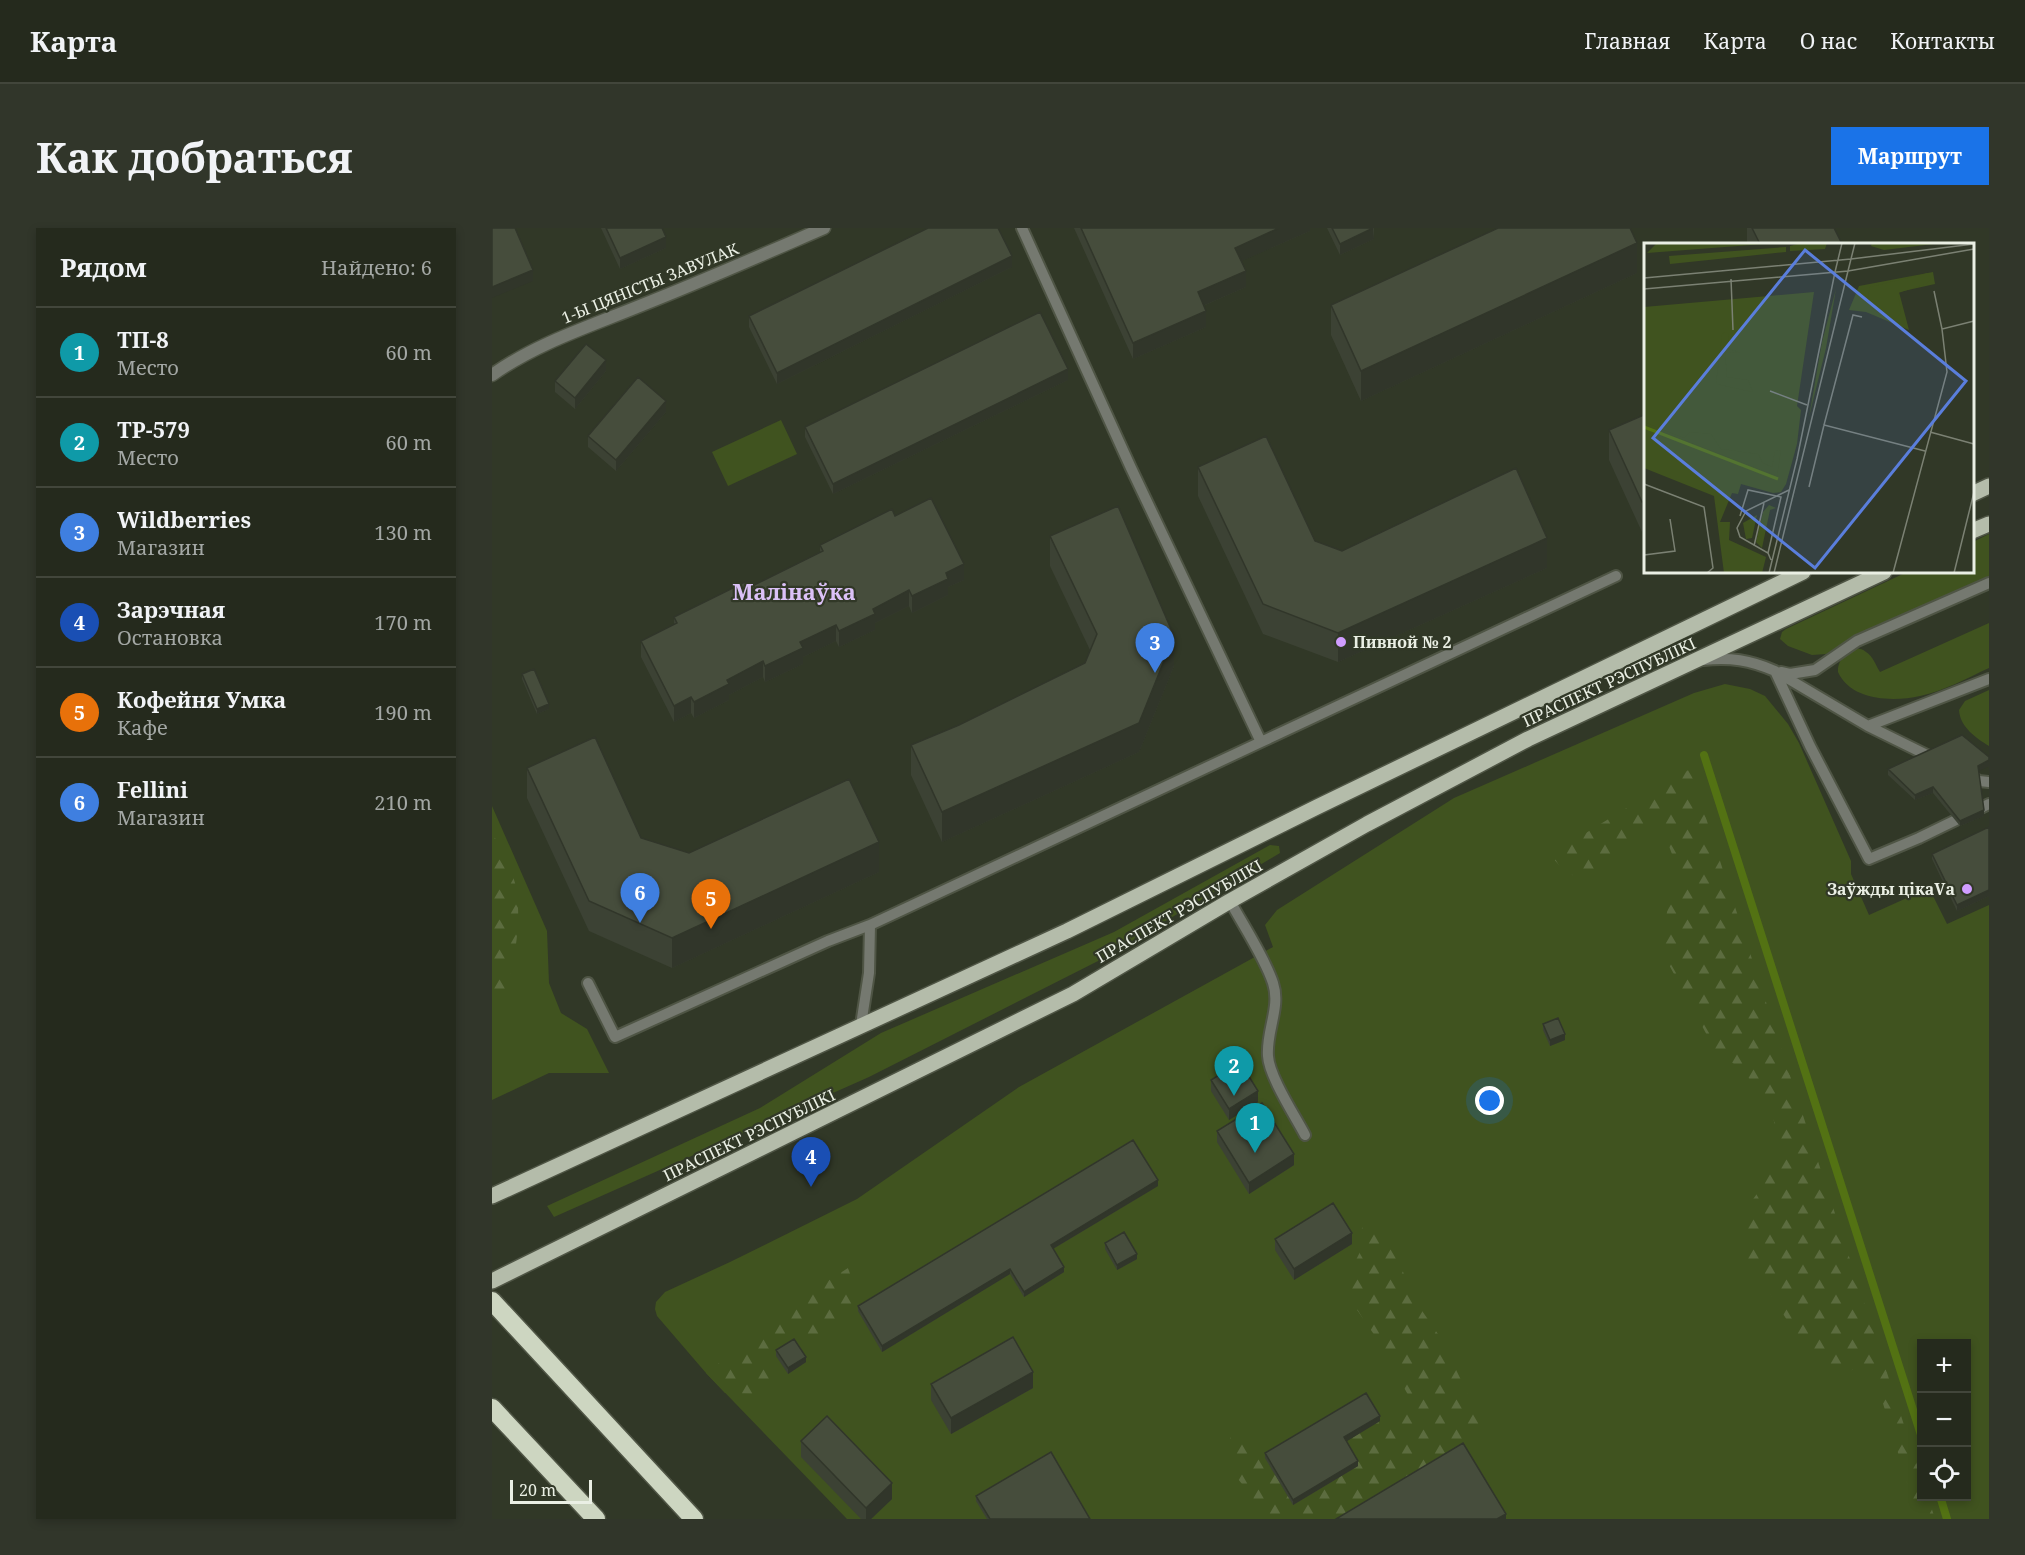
<!DOCTYPE html>
<html lang="ru">
<meta charset="utf-8">
<style>
body{margin:0;font-family:"Noto Serif",serif;background:#31362a;color:#f1f3f6}
.controls{position:absolute;right:18px;bottom:18px;display:grid;overflow:hidden;border-radius:0px;box-shadow:0 3px 9px #0003}
.controls button{width:54px;height:54px;display:grid;place-items:center;padding:0;border:0;border-bottom:2px solid #42463b;background:#252a1d;color:#f1f3f6;font:30px sans-serif}
.scale{position:absolute;left:18px;bottom:15px;width:82px;box-sizing:border-box;padding-left:6px;border:3px solid #eaefe4;border-top:0;font-size:16px;line-height:21px;white-space:nowrap;color:#eaefe4;-webkit-text-stroke:4px #313827;paint-order:stroke}
.you{position:absolute;left:998px;top:873px;width:21px;height:21px;margin:-15px;border:4px solid #fff;border-radius:50%;background:#1a73e8;box-shadow:0 0 0 9px #1a73e833}
.badge{display:grid;place-items:center;width:39px;height:39px;border-radius:50%;background:#1a73e8;color:#fff;font-size:20px;font-weight:700}
.pin{position:absolute;translate:-50% -50px;filter:drop-shadow(0 2px 3px #0008)}
.pin::after{content:'';position:absolute;top:32px;width:21px;height:18px;background:inherit;clip-path:polygon(0 0,100% 0,50% 100%)}
.list{margin:0;padding:0;list-style:none}
h2{display:flex;justify-content:space-between;align-items:center;height:78px;margin:0;padding:0 24px;font-size:26px}
h2 small{font-size:20px;font-weight:400;color:#a3a7a4}
.list li{display:grid;grid-template-columns:39px 1fr auto;gap:18px;align-items:center;box-sizing:border-box;height:90px;padding:0 24px;border-top:2px solid #42463b}
.list b{display:block;font-size:22px;white-space:nowrap}
.list p{margin:0;font-size:20px;white-space:nowrap;color:#a3a7a4}
.list em{font-size:20px;font-style:normal;color:#a3a7a4}
.icon{flex:none;width:33px;height:33px;fill:none;stroke:currentColor;stroke-width:2;stroke-linecap:round;stroke-linejoin:round}
.map{position:relative;flex:none;width:1497px;height:1291px;overflow:hidden;border-radius:0px}
header{display:flex;align-items:center;gap:36px;box-sizing:border-box;height:84px;padding:0 30px;background:#252a1d;border-bottom:2px solid #42463b}
header strong{font-size:28px}
nav{display:flex;gap:33px;margin-inline-start:auto;font-size:21px}
.intro{display:flex;align-items:center;justify-content:space-between;box-sizing:border-box;height:144px;padding:0 36px}
h1{margin:0;font-size:42px}
.button{padding:15px 27px;border-radius:0px;background:#1a73e8;color:#fff;font-size:21px;font-weight:700}
main{display:flex;gap:36px;padding:0 36px}
aside{flex:1;background:#252a1d;border-radius:0px;box-shadow:0 3px 9px #0003}
.map>svg:first-child{display:block}
.grass{fill:#40531f;fill-rule:evenodd}
.forest{fill:url(#forest-firs)}
.lines{fill:none;stroke-linecap:round;stroke-linejoin:round}
.stream{stroke:#537213;stroke-width:8}
.lane-casing{stroke:#4f5545;stroke-width:14}
.street-casing{stroke:#4f5545;stroke-width:15}
.primary-casing{stroke:#4f5545;stroke-width:18}
.highway-casing{stroke:#4f5545;stroke-width:21}
.lane{stroke:#757970;stroke-width:10}
.street{stroke:#757970;stroke-width:12}
.primary{stroke:#b4bcaa;stroke-width:15}
.highway{stroke:#cdd6c1;stroke-width:18}
.wall{fill:#3c4234}
.shaded-wall{fill:#31362a}
.building{fill:#464d3c;stroke:#31362a;stroke-width:1.5}
.poi-dot{fill:#d09dff;stroke:#313827;stroke-width:2}
.labels{text-anchor:middle;dominant-baseline:central;stroke-width:4.5;stroke-linejoin:round;paint-order:stroke}
.street-label{font-size:16px;fill:#eaefe4;stroke:#313827}
.poi-label{font-size:16px;font-weight:bold;fill:#eaefe4;stroke:#313827;text-anchor:start}
.district-label{font-size:22px;font-weight:bold;fill:#dbc1f7;stroke:#313827}
.inset-river{fill:none;stroke:#537213;stroke-width:3}
.inset-road{fill:none;stroke:#7b8173;stroke-width:1.5}
.view{fill:#5a7edc;fill-opacity:0.15;stroke:#5a7edc;stroke-width:3}
.inset-edge{fill:none;stroke:#eaefe4;stroke-width:3}
</style>
<header>
<strong>Карта</strong>
<nav><a>Главная</a><a>Карта</a><a>О нас</a><a>Контакты</a></nav>
</header>
<div class="intro"><h1>Как добраться</h1><a class="button">Маршрут</a></div>
<main>
<aside>
<h2>Рядом<small>Найдено: 6</small></h2>
<ul class="list">
<li><span class="badge" style="background:#0f9aa8">1</span><div><b>ТП-8</b><p>Место</p></div><em>60 m</em></li>
<li><span class="badge" style="background:#0f9aa8">2</span><div><b>ТР-579</b><p>Место</p></div><em>60 m</em></li>
<li><span class="badge" style="background:#3f7fe0">3</span><div><b>Wildberries</b><p>Магазин</p></div><em>130 m</em></li>
<li><span class="badge" style="background:#1a4fb4">4</span><div><b>Зарэчная</b><p>Остановка</p></div><em>170 m</em></li>
<li><span class="badge" style="background:#e8710a">5</span><div><b>Кофейня Умка</b><p>Кафе</p></div><em>190 m</em></li>
<li><span class="badge" style="background:#3f7fe0">6</span><div><b>Fellini</b><p>Магазин</p></div><em>210 m</em></li>
</ul>
</aside>
<div class="map">
<svg width="1497" height="1291" viewBox="0 0 1497 1291">
<defs>
<pattern id="forest-firs" width="22" height="20" patternUnits="userSpaceOnUse" patternTransform="scale(1.5)"><rect width="22" height="20" fill="#40531f"/><path d="M5 1l3.5 6h-7zM16 11l3.5 6h-7z" fill="#5c6c3f"/></pattern>
</defs>
<rect width="100%" height="100%" fill="#313827"/>
<path class="grass" d="M289,192L305,226L236,258L220,224Z
M1497,306V348L1367,406L1334,426L1320,427L1296,418L1288,411L1290,404L1294,401L1415,344H1480L1481,314Z
M1497,395V440C1475,450 1452,463 1428,468C1401,474 1359,473 1346,444C1345,431 1360,413 1374,424C1381,428 1384,438 1388,444Z
M1233,456L1258,461L1273,468L1296,496L1307,515L1359,633V646L1377,687L1437,660L1455,696L1497,677V1291H355L214,1145L165,1088L163,1081L164,1074L173,1064L238,1034L365,971L527,859L781,719L773,697L785,682L962,570L1202,465ZM1430,1116H1474V1268H1430Z
M1497,462V518C1484,510 1468,499 1467,482L1473,473Z
M0,578L55,703L57,755L69,785L95,801L117,845H57L0,872Z
M778,617L787,618L788,625L608,732L377,849L62,989L55,978L268,880L389,805L622,704Z"/>
<path class="forest" d="M1198,541L1429,1249L1430,1268L1436,1269L1443,1291H1426L1380,1139L1360,1142L1344,1149L1326,1136L1309,1114L1252,1025L1249,988L1272,956L1289,919L1275,868L1242,836L1223,822L1168,720L1176,679L1193,661L1171,602L1153,596L1108,646L1086,651L1068,638L1058,627Z
M0,608L4,611C10,625 19,640 23,655C32,689 21,763 0,791Z
M871,987L887,988L924,1074L948,1109L990,1195L971,1220L853,1291H749L768,1279L739,1242L738,1209L748,1201L773,1230L802,1277L852,1215L919,1172L881,1105L850,1060L868,1024Z
M356,1040L366,1069L339,1109L304,1107L283,1119L277,1134L282,1156L270,1166L233,1165L214,1145L328,1058Z"/>
<g class="lines">
<path class="stream" d="M1212,527L1430,1210
M1448,1268L1455,1291"/>
<defs>
<path id="lane" d="M1211,432C1238,429 1258,432 1283,443L1376,498L1443,531
M1283,443L1318,518L1377,631L1427,610L1497,576
M1289,444L1298,446L1323,442L1365,413L1497,355
M1376,498L1497,451
M769,514L1124,348
M1476,547L1487,553L1497,554
M738,673C751,697 773,730 781,755C789,779 774,803 776,828C777,848 803,888 813,907
M96,755L123,809L336,713L378,697L769,514L639,240L530,0
M369,797L377,745L378,697"/>
<path id="street" d="M0,147C45,115 99,98 150,77C211,53 272,26 332,0"/>
<path id="primary" d="M1480,266L1497,258
M1480,303L1497,296
M0,968L575,703L825,579L1311,344
M0,1053L581,766L738,673L875,596L1036,511L1392,344"/>
<path id="highway" d="M0,1073L202,1291
M0,1180L104,1291"/>
</defs>
<use href="#lane" class="lane-casing"/>
<use href="#street" class="street-casing"/>
<use href="#primary" class="primary-casing"/>
<use href="#highway" class="highway-casing"/>
<use href="#lane" class="lane"/>
<use href="#street" class="street"/>
<use href="#primary" class="primary"/>
<use href="#highway" class="highway"/>
</g>
<path class="wall" d="M109,0H170L174,20L128,41Z
M582,0H818V3L749,33L754,59L711,78L714,99L641,131Z
M835,0H882V11L848,27Z
M1255,0H1342L1350,16H1255Z
M520,39L285,156L257,99V88Z
M1145,45L869,173L839,107V77Z
M114,143L83,181L63,164V153Z
M576,152L341,266L313,209V199Z
M174,184L124,243L96,219V208Z
M1154,186L1150,304L1117,232V202Z
M706,239L823,313L850,323L1055,340L846,434L771,406L706,268Z
M403,288L472,352L456,359V367L420,385L417,378L383,395V402L347,419L344,413L311,429V436L273,454L271,449L237,467V472L202,490L199,485L182,494L149,429V413L182,396V389L258,359L328,324V317Z
M558,308L682,438L647,524L450,614L419,547V517L467,497L593,435L598,422L558,338Z
M30,446L57,481L45,486L30,451Z
M1497,529V538L1486,543L1492,588L1468,598L1441,565L1423,572L1396,547V541Z
M35,540L149,610L197,625L387,644L180,740L97,703L35,570Z
M1497,599V668L1465,683L1440,631V626Z
M1051,796L1073,812L1058,818L1051,802Z
M719,852L766,874L737,892L719,863Z
M725,903L802,937L757,966L725,914Z
M666,958L561,1021L572,1044L532,1069L518,1046L390,1124L366,1083V1078Z
M783,1011L860,1016L802,1052L783,1022Z
M613,1015L645,1031L625,1042L613,1021Z
M284,1122L314,1134L296,1146L284,1128Z
M439,1156L541,1160L459,1206L439,1172Z
M888,1193L854,1213L866,1238L801,1277L773,1230V1225Z
M309,1213L400,1271L379,1291H369L309,1229Z
M484,1268L598,1291H495L484,1273Z"/>
<path class="shaded-wall" d="M787,0H818V3L743,36V20Z
M881,0L882,11L848,27V16Z
M174,9V20L128,41V30Z
M1145,15V45L869,173V143Z
M520,28V39L285,156V145Z
M41,42V53L0,70V59Z
M754,43V59L706,80V64Z
M714,83V99L641,131V115Z
M114,132V143L83,181V170Z
M576,141V152L341,266V256Z
M174,173V184L124,243V232Z
M1154,272V302L1150,304V274Z
M1055,310V340L846,434V405Z
M472,336V352L456,359V367L420,385V368L454,345Z
M417,362V378L383,395V402L347,419V403L381,381Z
M344,397V413L311,429V436L273,454V438L308,414Z
M682,408V438L647,524L450,614V584Z
M271,433V449L237,467V472L202,490V474L235,452Z
M199,469V485L182,494V478Z
M57,476V481L45,486V481Z
M1497,532V538L1486,544V538Z
M1441,559V565L1423,572V567Z
M1492,582V588L1468,598V593Z
M387,614V644L180,740V710Z
M1497,662V668L1465,683V677Z
M1073,806V812L1058,818V812Z
M766,863V874L737,892V881Z
M802,926V937L757,966V955Z
M666,952V958L559,1022V1017Z
M860,1005V1016L802,1052V1041Z
M645,1026V1031L625,1042V1037Z
M572,1039V1044L532,1069V1064Z
M518,1041V1046L390,1124V1118Z
M314,1129V1134L296,1146V1140Z
M541,1144V1160L459,1206V1190Z
M888,1188V1193L852,1215V1209Z
M866,1233V1238L801,1277V1272Z
M400,1255V1271L379,1291H374V1280Z
M1014,1286V1291H1005Z"/>
<path class="building" d="M0,0H23L41,42L0,59Z
M114,0H170L174,9L128,30Z
M436,0H506L520,28L285,145L257,88Z
M589,0H787L743,20L754,43L706,64L714,83L641,115Z
M840,0H881L848,16Z
M1006,0H1138L1145,15L869,143L839,77Z
M1260,0H1342L1350,16H1268Z
M548,84L576,141L341,256L313,199Z
M94,116L114,132L83,170L63,153Z
M146,149L174,173L124,232L96,208Z
M1154,186V272L1150,274L1117,202Z
M774,208L823,313L850,323L1024,240L1055,310L846,405L771,376L706,239Z
M439,270L472,336L454,345L456,351L420,368L417,362L381,381L383,386L347,403L344,397L308,414L311,420L273,438L271,433L235,452L237,456L202,474L199,469L182,478L149,413L185,395L182,389L255,353L258,359L331,323L328,317L400,281L403,288Z
M626,278L682,408L647,495L450,584L419,517L467,497L593,435L605,406L558,308Z
M42,441L57,476L45,481L30,446Z
M1470,507L1497,529V532L1486,538L1492,582L1468,593L1441,559L1423,567L1396,541Z
M103,509L149,610L197,625L357,551L387,614L180,710L97,673L35,540Z
M1497,599V662L1465,677L1440,626Z
M1066,790L1073,806L1058,812L1051,796Z
M748,834L766,863L737,881L719,852Z
M770,875L802,926L757,955L725,903Z
M641,912L666,952L559,1017L572,1039L532,1064L518,1041L390,1118L366,1078Z
M841,975L860,1005L802,1041L783,1011Z
M632,1004L645,1026L625,1037L613,1015Z
M521,1109L541,1144L459,1190L439,1156Z
M302,1111L314,1129L296,1140L284,1122Z
M874,1165L888,1188L852,1209L866,1233L801,1272L773,1225Z
M335,1188L400,1255L374,1280L309,1213Z
M971,1215L1014,1286L1005,1291H844Z
M559,1224L598,1291H498L484,1268Z"/>
<g class="poi-dot">
<circle cx="849" cy="414" r="6"/>
<circle cx="1475" cy="661" r="6"/>
</g>
<g class="labels">
<g class="street-label">
<text transform="translate(158 55) rotate(-22)">1-Ы ЦЯНІСТЫ ЗАВУЛАК</text>
<text transform="translate(1117 454) rotate(-25)">ПРАСПЕКТ РЭСПУБЛІКІ</text>
<text transform="translate(687 683) rotate(-30)">ПРАСПЕКТ РЭСПУБЛІКІ</text>
<text transform="translate(257 907) rotate(-26)">ПРАСПЕКТ РЭСПУБЛІКІ</text>
</g>
<g class="poi-label">
<text x="861" y="414">Пивной № 2</text>
<text x="1463" y="661" text-anchor="end">Заўжды цікаVа</text>
</g>
<g class="district-label">
<text x="302" y="363">Малінаўка</text>
</g>
</g>
<g transform="translate(1152 15)">
<rect width="330" height="330" fill="#313827"/>
<path d="M157,0H183L181,6L146,8V3ZM228,0H298L240,7L227,3ZM142,4V9L26,21L25,13ZM289,29L291,41L255,49L265,87L222,69L205,67L215,43ZM192,46L182,105L165,174L178,99ZM170,49L153,163L157,167L153,201L142,241L137,249L129,250L97,241L94,251L88,250L76,279H86L85,297L122,314L118,330H80L70,253L0,225V64ZM125,262L132,265L126,267L118,305L112,299L119,269ZM113,272L108,295L102,296L99,280Z" fill="#40531f"/>
<path d="M284,30L287,36L282,41L254,50L257,70L251,76L238,75L223,59L226,44ZM81,89L85,91L84,105L96,110L81,109L83,134L104,137L109,149L72,141L78,91ZM0,179L40,195L46,189L67,191L77,206L114,211L119,220L128,224L131,208L137,207L133,233L0,182Z" fill="#40531f"/>
<path d="M13,0H133L3,10Z" fill="#40531f"/>
<path class="inset-river" d="M0,184L134,236"/>
<path class="inset-road" d="M207,16L330,1M204,28L330,6M191,29L198,0M0,35L207,16M87,36L89,87M0,46L204,28L211,0M290,48L298,86M218,74L209,72L180,182L281,208M126,148L163,162M286,189L330,201M0,241L60,264L69,325L63,330M165,244L180,182M96,273L104,247L137,254L124,310M110,303L120,260M0,312L31,308L26,276M127,317L124,310L96,294L93,285L102,268L145,247M125,330L153,216L191,29M130,330L204,28M249,330L303,129L298,86L330,78M310,330L330,249"/>
<path class="view" d="M161,7L322,138L171,325L9,195Z"/>
<rect width="330" height="330" class="inset-edge"/>
</g>
</svg>
<div class="controls">
<button>+</button>
<button>−</button>
<button><svg class="icon" aria-label="locate" viewBox="0 0 24 24"><circle cx="12" cy="12" r="6"/><path d="M12 2v4M12 18v4M2 12h4M18 12h4"/></svg></button>
</div>
<div class="scale">20 m</div>
<div class="you"></div>
<div class="pin badge" style="left:763px;top:925px;background:#0f9aa8">1</div>
<div class="pin badge" style="left:742px;top:868px;background:#0f9aa8">2</div>
<div class="pin badge" style="left:663px;top:445px;background:#3f7fe0">3</div>
<div class="pin badge" style="left:319px;top:959px;background:#1a4fb4">4</div>
<div class="pin badge" style="left:219px;top:701px;background:#e8710a">5</div>
<div class="pin badge" style="left:148px;top:695px;background:#3f7fe0">6</div>
</div>
</main>
